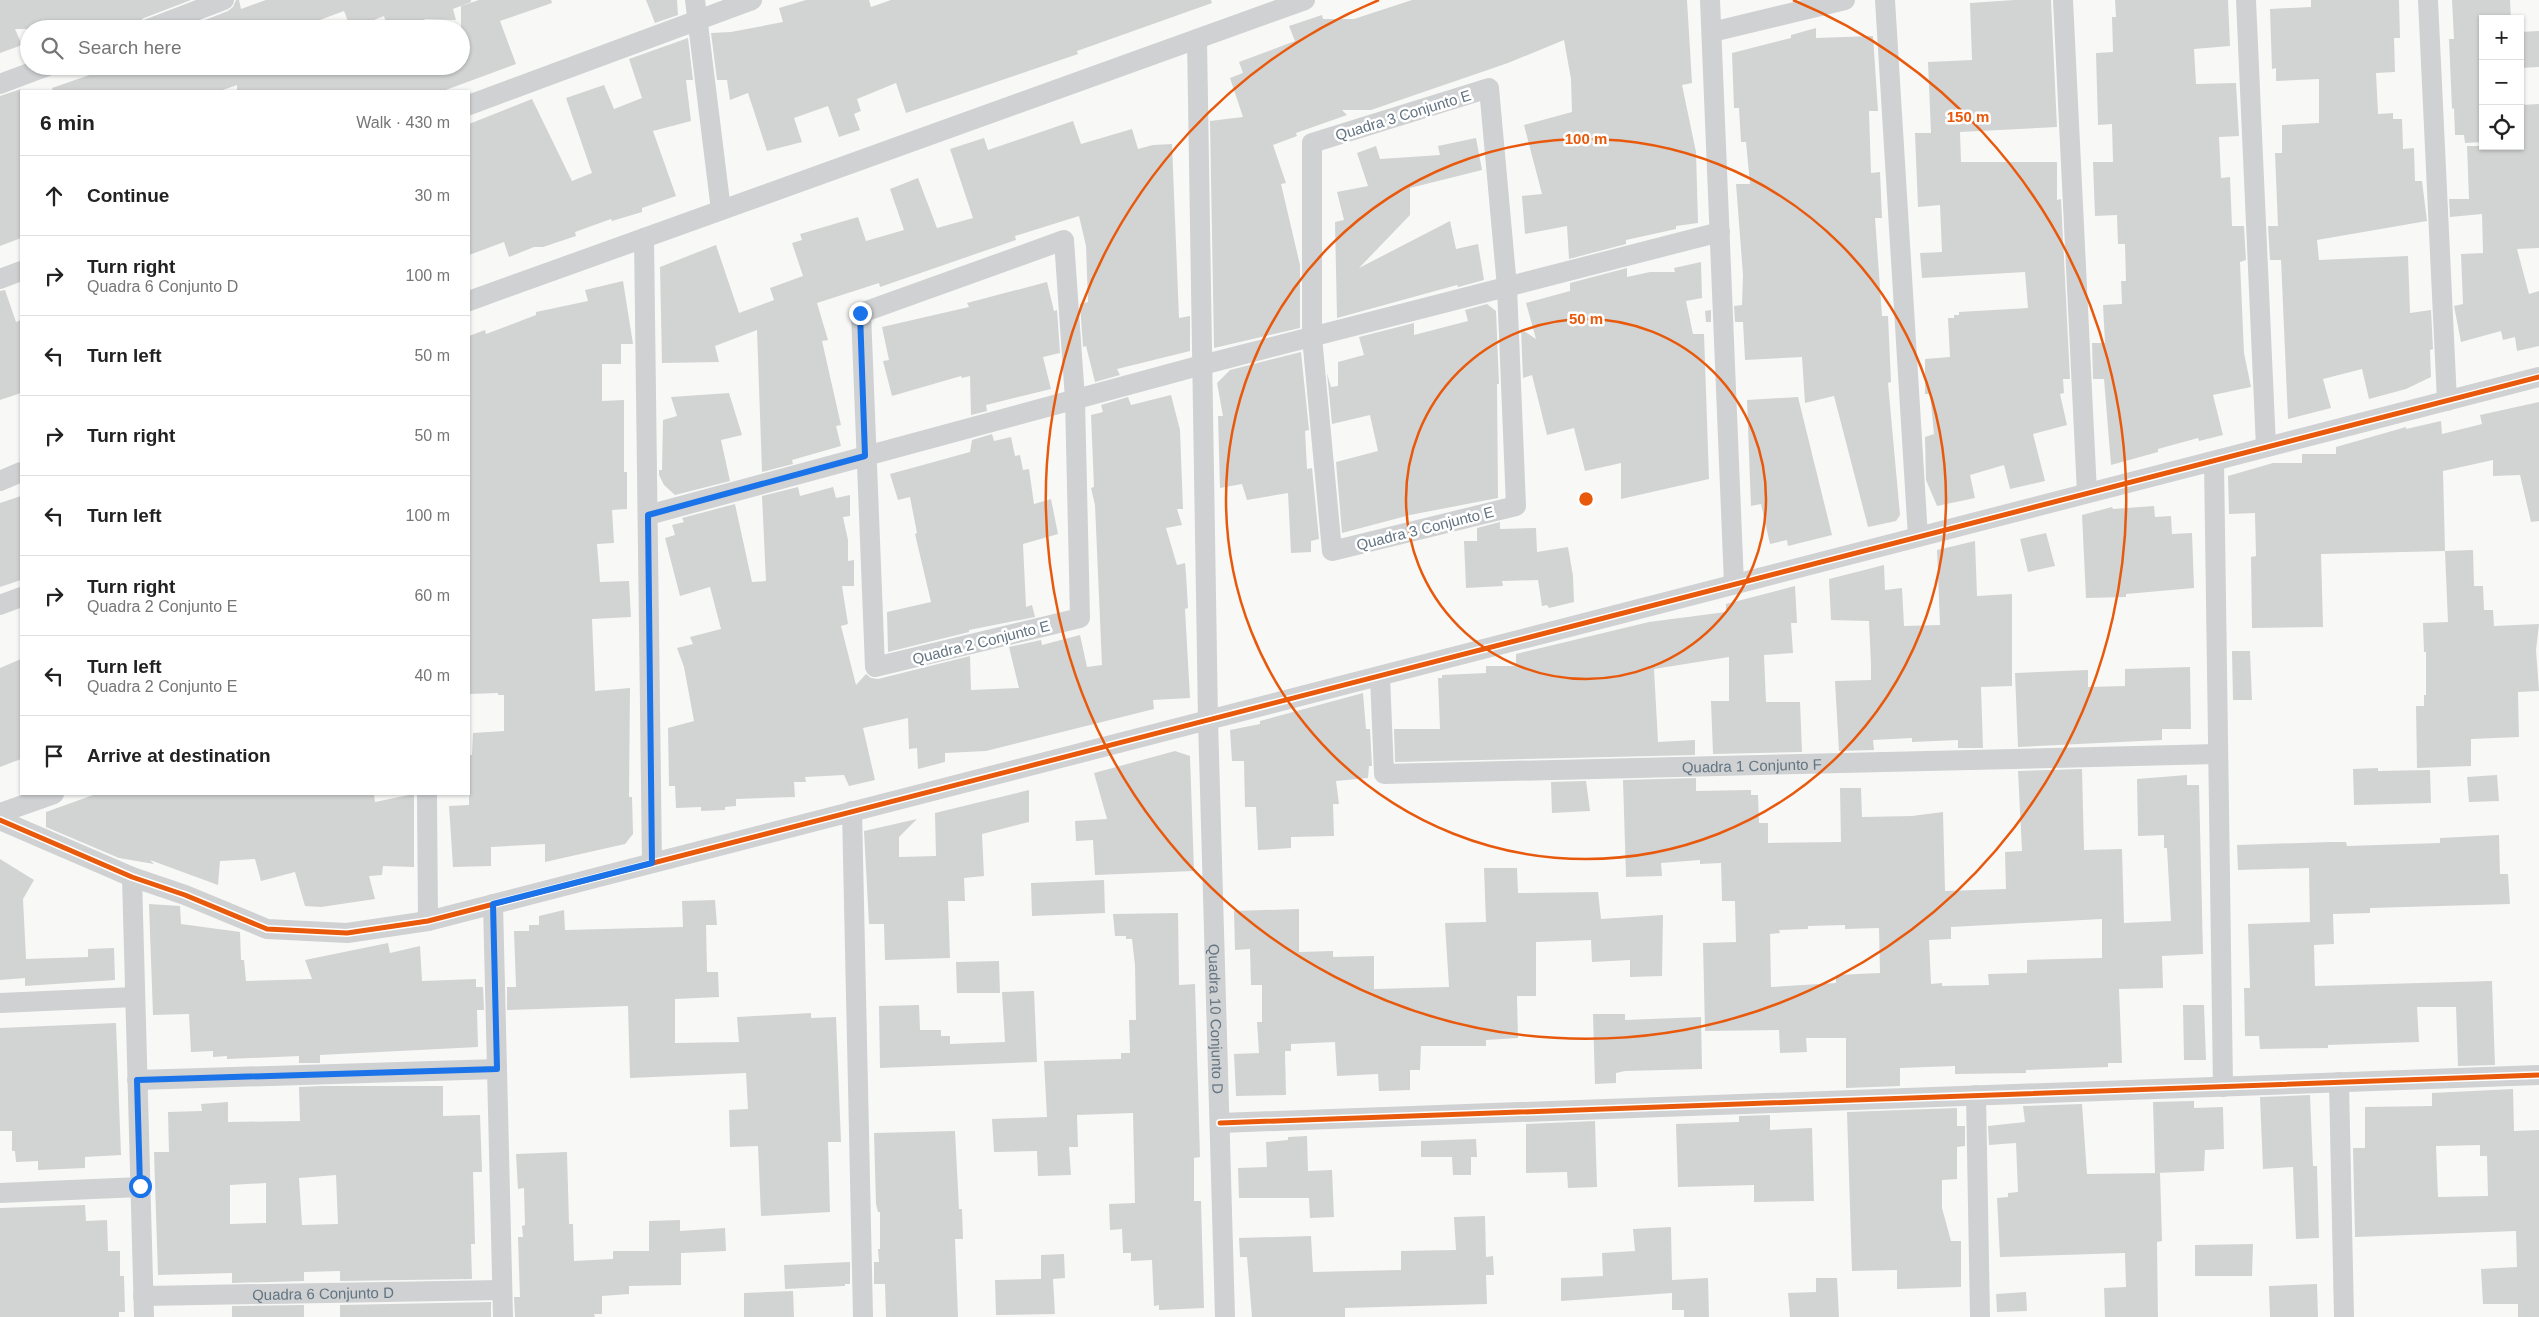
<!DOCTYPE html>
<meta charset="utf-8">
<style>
body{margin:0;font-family:Arial,sans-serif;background:#f2f2f2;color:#222}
.controls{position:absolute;right:15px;top:15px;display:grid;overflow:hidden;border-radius:0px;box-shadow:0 1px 4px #0004}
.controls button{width:45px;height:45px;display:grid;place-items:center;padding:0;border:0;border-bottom:1px solid #e0e0e0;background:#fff;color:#222;font:25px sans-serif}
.stop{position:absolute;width:15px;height:15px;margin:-11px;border:4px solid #1a73e8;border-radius:50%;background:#fff}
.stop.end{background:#1a73e8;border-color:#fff;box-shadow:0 1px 5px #0008}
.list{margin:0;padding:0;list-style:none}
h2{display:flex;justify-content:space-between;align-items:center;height:65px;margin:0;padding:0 20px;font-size:21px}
h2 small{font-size:16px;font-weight:400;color:#767676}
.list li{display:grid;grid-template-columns:32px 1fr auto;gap:15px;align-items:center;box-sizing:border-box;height:80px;padding:0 20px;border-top:1px solid #e0e0e0}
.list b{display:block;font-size:19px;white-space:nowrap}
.list p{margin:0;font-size:16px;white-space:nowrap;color:#767676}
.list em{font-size:16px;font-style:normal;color:#767676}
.icon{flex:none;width:28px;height:28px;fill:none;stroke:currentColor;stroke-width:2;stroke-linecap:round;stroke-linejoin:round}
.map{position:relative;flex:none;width:2539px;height:1317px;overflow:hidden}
.search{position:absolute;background:#fff;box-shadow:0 1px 4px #0004;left:20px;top:20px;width:450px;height:55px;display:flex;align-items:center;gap:12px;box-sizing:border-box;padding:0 18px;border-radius:28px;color:#767676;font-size:19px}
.panel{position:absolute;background:#fff;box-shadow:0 1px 4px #0004;left:20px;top:90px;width:450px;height:705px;border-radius:0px}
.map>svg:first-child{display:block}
.building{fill:#d2d3d3;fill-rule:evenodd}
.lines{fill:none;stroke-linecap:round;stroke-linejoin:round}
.minor{stroke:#cfd1d2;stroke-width:20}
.cycleway-casing{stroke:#fff;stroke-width:8}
.cycleway{stroke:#e8590c;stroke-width:5}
.route{stroke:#1a73e8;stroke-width:6}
.ring{fill:none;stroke:#e8590c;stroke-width:2.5}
.labels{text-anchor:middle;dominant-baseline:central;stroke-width:5;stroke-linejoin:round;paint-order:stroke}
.street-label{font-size:15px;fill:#637482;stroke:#fff}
.centre{fill:#e8590c;stroke:#fff;stroke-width:2.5}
.ring-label{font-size:15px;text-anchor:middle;font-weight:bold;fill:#e8590c;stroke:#fff;stroke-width:5;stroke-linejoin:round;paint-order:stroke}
</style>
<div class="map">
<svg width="2539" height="1317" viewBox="0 0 2539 1317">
<rect width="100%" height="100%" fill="#f8f8f7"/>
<path class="building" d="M0,0H191L144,18L139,22L136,29H15L22,45L0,53Z
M236,0H239L241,9L266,0H471V2L453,9L456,20L426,19L399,29H388L384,16L351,29L344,11L309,24L311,29H182L228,11L233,7Z
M479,0H551L552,3L500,21L516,64L443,91H237V85L220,91H53L52,88L98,72L95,66H461V6Z
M646,0H677L678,15L655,23Z
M806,0H869L871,7L891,0H1211L1212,3L1077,51L1078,54L906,113L896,83L857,99L861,111L854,114L860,130L839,137L828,106L794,118L802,142L767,151L748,93L730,100L727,80H717L711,33L731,32L783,22L779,8Z
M1412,0H1687L1692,83L1682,85L1696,152L1698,223L1676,226V229L1626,240V244L1569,259L1567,226L1525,234L1522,196L1542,194L1524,125L1572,112L1571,79L1564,40L1508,63L1371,110H1342L1347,115L1296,133L1297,136L1273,145L1286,183L1281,184L1300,265V328L1214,348L1210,121L1243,117L1230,78L1243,73L1239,62L1295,41L1289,26L1322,15L1323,19H1354Z
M2014,0H2051L2057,127L1960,132L1961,162H2057V200L2061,199L2070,379H2063L2064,393L2060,394L2067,425L2033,434L2045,481L2010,489L2004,465L1970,475L1975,498L1937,506L1926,480L1925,437L1934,434L1930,394H1925V359L1950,357L1948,318H1954V315H1959V312L2028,308L2025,272L1922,278L1920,253L1942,252L1940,205L1918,207L1915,133H1931L1928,62L1972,60L1970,3Z
M2115,0H2228L2230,46L2194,49L2196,84L2236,83L2239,136L2219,137L2221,178L2230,177L2232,226H2244L2246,260L2240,262L2244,353L2251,387L2213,395L2223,435L2199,441L2198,438L2158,449V452L2111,465L2104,379H2093L2092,343H2105L2103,305L2122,304L2121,281H2126L2125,244H2118L2117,215L2095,216L2093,162H2113L2112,124L2098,125L2096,53L2113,52L2112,17H2116Z
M2311,0H2399L2400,38H2394L2395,72L2376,73L2378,114L2393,113V119H2402L2403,149L2414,148L2415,181H2422L2427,221L2317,240L2319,260L2408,256L2410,313L2431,310L2433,349L2430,350L2431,377L2406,389L2369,399L2362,369L2323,379L2331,408L2288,419L2281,260H2270L2268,226H2278L2275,153H2282V125L2319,123V79L2276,81V68L2272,69L2270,9L2311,7Z
M2452,0H2510L2511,19H2483V142L2465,143L2464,135H2455L2454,108L2452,109L2449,39H2454Z
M1816,28V38L1873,36L1878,111H1869L1871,173L1880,172L1882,218H1875L1882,316H1888L1891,382L1888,383L1900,515L1896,521L1868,527L1834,396L1805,403L1802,357L1745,360L1743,322H1735L1734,306L1742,305L1743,275L1736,184H1750L1746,142H1741L1739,108H1734L1732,53L1791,38V35Z
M2539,31V67L2520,68V32Z
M688,38L693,80H686L691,121L653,131L676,196L642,208V212L612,221L611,219L575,232L576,236L543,247H534L509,257L504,242L469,255V124L532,99L572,181L592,173L566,98L604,85L614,109L642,98L629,59Z
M21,89V238L0,246V96Z
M2539,104V248L2517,249L2529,294L2539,291V346L2517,351L2515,337L2503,340L2501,331L2461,342L2454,306L2463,304L2461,254L2483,253L2482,214L2450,217L2449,199H2469L2467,146H2520V105Z
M1073,121L1081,144L1132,129L1138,149L1153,145L1172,144L1179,318L1190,316V351L1117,369L1120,375L1095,382L1086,346L1083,347L1080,304L1088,302L1086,246L1079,216L1015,236L1016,240L880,287L879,283L817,303L828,340L822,341L841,425L836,426L841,446L792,460L793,464L762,472L757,330L715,346L719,362L662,363L660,267L716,245L739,313L774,300L770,288L803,276L792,243L802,240L800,234L858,217L866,241L904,230L890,189L918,178L937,228L973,218L950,149L984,138L988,150Z
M1476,138L1482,170L1410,188V215L1359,268L1450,221L1456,249L1478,244L1484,280L1458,287L1457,285L1337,318L1335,222L1344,220L1337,192L1368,186L1357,153L1376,146L1380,159L1440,155L1438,146Z
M1701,262L1702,298L1686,301L1693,334H1704L1709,479L1621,499V463L1585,471L1574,428L1547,435L1532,375L1523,378L1521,329L1536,339L1526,303L1570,291V283L1627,268V277L1650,272H1675L1674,268Z
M623,281L633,344H621V364H602V401L624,400V472H627V509L612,510L614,543L597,544L600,582L629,581L631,617L592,619L595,691L630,688L629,797H632L633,834L625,844L545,862V844L491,847V866L453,867L449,806L469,805V755H472L473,733L504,731V695H498V693L469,694V336L485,330L486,334L536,315V312L588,301L585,290Z
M1047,282L1054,311L1057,310L1060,353L1043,357L1051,389L986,405L987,411L971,415L970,376L962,378L961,376L892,396L883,361L889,360L882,327L969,307L967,303Z
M5,290L16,322L21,320V393L0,400V291Z
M1487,304L1496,311L1499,384H1497L1498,498L1410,515L1342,533L1336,462L1378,451L1370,415L1332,424L1327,373L1331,387L1338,386V362L1364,355L1359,337L1414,323V335L1468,321L1465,310Z
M1711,310V322H1706L1705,311Z
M1301,352L1309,430L1305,431L1307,469L1312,468L1319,539L1311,541V552L1291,553L1288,493L1247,500L1242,484L1220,488L1218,416H1223L1217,383L1230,370Z
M729,393L742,435L721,440L730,481L675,495L664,485L659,475V470H662L663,420L677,416L671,397Z
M1171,395L1180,430L1183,509H1177L1182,525L1166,528L1177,565L1185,563L1186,574L1188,608L1185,609L1190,698L1153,700L1154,709L986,751L945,753V762L918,769L917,748L909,749L908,718L863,728L875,780L849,786L844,775L805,777L806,782H794L795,797L736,799V806L725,807V810L701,811V807L676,808L675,786H669L668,728L694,721L684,667L677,648L693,644L690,637L721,629L710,587L680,596L665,538L675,535L672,525L684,522L682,518L735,504L752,582L766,581L762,496L798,487L800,496L833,487L836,498L850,495V516L843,517L848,540V561L854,560V586H842L848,624L841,626L856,685L866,674L871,678L878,679L970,656L971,690L1019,688L1009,647L1041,640L1042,645L1080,635L1087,667L1102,665L1095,505L1091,488L1094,487L1091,415L1103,412L1101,405L1128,397L1131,405Z
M1798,397L1832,535L1788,546L1787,540L1770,544L1761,504L1751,506L1747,400Z
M2539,402V521L2531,522L2520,475L2493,476V460L2443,471L2445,551L2321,554L2323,627L2252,628L2251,557L2256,556L2255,513L2229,514L2228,476L2273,463H2302V454H2336V447L2406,427V429L2441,421L2442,434L2482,424L2480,415Z
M992,434L994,441L1011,437L1015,456L1020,455L1023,470L1029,469L1034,504L1051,499L1058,534L1023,544L1026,607L1032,605L1035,617L969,630V632L888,652L887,612L931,602L915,534L917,533L910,497L898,500L890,474L970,452L972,440Z
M21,496V580L0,587V503Z
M2154,506L2155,517L2171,516L2172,534L2192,533L2194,588L2126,594V597L2086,598L2082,515L2112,507L2113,509Z
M1500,522V529L1536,528L1537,552L1568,547L1573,576L1574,602L1549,608L1547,605L1542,606L1538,580L1502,581L1503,586L1466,588L1464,541H1477V528Z
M2046,533L2055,566L2028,572L2020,539Z
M1975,541L1977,596L2012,594V686L1981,687L1983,748H1958V740L1912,742V738L1873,740L1874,750L1839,751L1835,681L1871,680V664L1869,621L1831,620L1829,579L1884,565L1885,590L1902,588L1904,626L1940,625L1937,550Z
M2473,550L2474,586H2483L2484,610H2493L2494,626L2539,624L2536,650L2539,691L2518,692L2519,737L2471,739V766L2417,768L2416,706H2424V695H2426V652H2424L2423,623L2448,622L2445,551Z
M1795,586L1797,623H1791L1793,653L1764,655L1766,702H1800L1802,752L1713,754L1711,701H1729V657L1654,669L1658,742L1695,740V755L1395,762L1394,729H1440L1438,678H1442V675L1486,673V666H1516V654L1649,622L1726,612V604Z
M2232,651H2250L2252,700H2233Z
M21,659V759L0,767V668Z
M2190,667L2191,729H2162V740L2018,747L2015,673L2088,670V687L2125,686V669Z
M1363,693L1366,729H1370L1372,766H1369L1368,778L1336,781L1339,804H1333L1334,836L1291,837V848L1258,850L1256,807H1245L1244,761H1232L1230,730L1260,724V721Z
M1175,751L1190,756L1194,871L1095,875L1093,840L1076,841L1075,821L1107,819L1094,773Z
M2378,768V771L2430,770L2431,803L2354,805L2353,769Z
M2082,769L2084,850L2122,849L2124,923L2171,921L2167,848H2164V835L2138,836L2137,779L2187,775V785H2199L2203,954L2162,956L2163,988L2119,989L2122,1063H2108V1067L2026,1070V1073L1955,1074V1066L1900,1068V1086L1846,1088V1038H1806L1807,1052L1780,1053L1779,1030L1705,1031L1703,943L1736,942L1735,901H1722L1721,863L1700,864V860L1661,863L1662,876L1626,877L1623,780L1696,778V791L1751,790V795H1758L1759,823H1768V843L1841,842L1840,788H1861L1862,817L1912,816L1943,812L1945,891L2006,889L2005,852L2022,851L2018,771ZM2102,919V958L2027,960V973L1988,974L1989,985L1942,986V983L1931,984L1929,940L1951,939V927ZM1845,925V929L1879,928L1880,973L1836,975V983L1771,987L1770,934L1780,933L1779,930L1808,929V926Z
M2497,775L2499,801L2469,802L2467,777Z
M1586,781L1590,811L1552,813L1551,782Z
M1029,790V822L982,834L984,876L964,878L965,901H948L950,958L885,960L884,924H869L864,831L917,819L899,837V857L936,856L935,813Z
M96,794H374L375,802L414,794V867L383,866L382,875L369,876L375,899L321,907L305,906L295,872L261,881L255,859L220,861L218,885L150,860L154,864L119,858L46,827V812Z
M2499,835L2500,874H2508L2510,904L2370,908V913L2333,914L2334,944L2314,945L2315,986L2492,981L2495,1065L2458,1066L2456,1007H2417L2419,1042L2328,1045V1048L2260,1049L2259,1036H2245L2244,988H2250L2248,924L2310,922L2309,868L2238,870L2237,845L2331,842H2346L2347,846L2440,843V838Z
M0,859L34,880L23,899L26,959L88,957V949L114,948L115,980L25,986V978L0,980Z
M1484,868H1517L1518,893L1598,892L1601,919L1663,915L1662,976L1630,977V960L1592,962L1591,940L1536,942V996H1517L1518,1038L1486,1040V1046H1421L1420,1070H1410V1090L1379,1091L1378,1074L1337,1076L1335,1042L1291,1044V1051H1285L1286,1095L1236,1096L1234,1054L1259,1053L1257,1022H1262V985H1251L1250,949L1235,950L1234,911L1299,909V952L1333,951V957L1374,956V989L1449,987L1445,923L1486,922Z
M1104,880L1105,913L1032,916L1031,883Z
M715,900L717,925H706L707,972H718L719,997L675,999V1043L739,1042L737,1017L811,1013V1018L836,1017L841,1142H828L830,1212L761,1216L758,1146L730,1147L729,1110L748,1109L746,1073L630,1078L628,1006L507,1010V987H516L514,931H529V925H539V916L564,910L565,930L683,927L682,901Z
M149,904L180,906L181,924L240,932L241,960H244L246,981L312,979L305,960L388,943L390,953L420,946L422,981L476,979V987H483L484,1010H477L478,1047L320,1055V1063H299V1056L227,1059V1056L213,1057V1051L191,1052L189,1014L153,1015Z
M1178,913L1179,985L1195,984L1200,1157L1194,1158V1201H1201L1204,1308L1159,1310V1305L1154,1306L1152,1260L1131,1261V1253H1123L1122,1229L1110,1230L1109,1204L1135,1203L1133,1113L1077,1115L1078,1147H1069L1071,1175L1038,1176L1037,1151L994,1152L992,1119L1047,1117L1044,1061L1121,1059V1053H1130L1129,1020H1136L1135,965L1132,939H1126V936H1115L1113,914Z
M999,961L1000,993H957L956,962Z
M1034,991L1037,1062L880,1068L879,1006L919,1005L920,1030H941V1036H950V1044L1005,1042L1002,992Z
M2183,1005H2204L2206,1060H2184Z
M1593,1014H1625V1020L1701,1017L1702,1069L1625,1071L1616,1073V1083L1595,1084Z
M116,1023L121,1155L85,1157V1168L38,1170V1161L16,1162L15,1151H12V1131H0V1028Z
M321,1086H443V1116L480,1115L482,1172H473L475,1244H471L472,1279L340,1281V1271L304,1272V1281L232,1283V1273L158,1275L154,1152H169L168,1112L202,1111L201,1104L228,1102V1122L300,1121L299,1087ZM336,1175L338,1224L302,1225L299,1178ZM266,1183V1223L230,1224V1185Z
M2513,1089L2514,1131L2539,1130V1317H2518V1304H2483L2481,1269L2517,1267L2516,1231L2355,1237L2353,1148H2365V1107L2432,1106V1093ZM2480,1145V1156H2487L2488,1196L2438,1197L2436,1146Z
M2310,1095L2313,1166H2317L2319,1238L2296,1239L2293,1167L2263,1169L2260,1097Z
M2194,1101V1108L2223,1107L2224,1149L2205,1150L2204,1171L2155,1173L2153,1102Z
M2082,1104L2087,1174L2160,1173L2162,1241L2157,1242L2158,1317H2105L2104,1288L2126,1287L2125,1253L2000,1257L1997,1198L2008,1197V1193L2018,1192L2016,1143L1989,1145L1988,1126L2025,1122L2023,1106Z
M1957,1108V1126H1965V1146L1957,1147V1179L1942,1180V1208L1951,1241H1961V1287L1897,1289V1270L1852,1271L1847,1112Z
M1770,1115V1130L1812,1128L1814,1201L1754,1202V1185L1678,1187L1676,1124L1739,1122V1116Z
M1595,1121L1597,1187L1568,1188L1567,1172L1526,1173V1124Z
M955,1131L959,1209H962L963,1239H955L958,1317H886L885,1284H874V1262H879L878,1249H880V1212H878L876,1204L874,1133Z
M1307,1136L1308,1171L1332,1170L1334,1217L1310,1218L1309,1198H1239L1238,1168L1267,1167L1266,1142L1288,1140V1137Z
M1476,1139L1477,1157H1471V1175H1453L1452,1157H1421V1141Z
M567,1152L569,1224H573L574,1261L613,1259V1251H649V1221L680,1220V1231L725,1228L726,1251L681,1253V1285L629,1286V1294L602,1296V1314H594L595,1317H515L514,1297H520L518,1237H523L522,1226L525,1225L524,1188L518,1189L516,1154Z
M85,1205L86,1221L107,1220L108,1251H120V1276H124L125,1312H119V1317H0V1208Z
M1485,1216L1486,1257L1493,1256L1494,1275H1486L1487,1304L1345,1308V1317H1252L1247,1257H1240L1239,1238L1311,1236L1313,1272L1401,1270V1251L1456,1250L1454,1217Z
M1671,1227L1672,1280L1708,1278L1709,1317H1684V1310H1672V1293L1561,1301V1278L1603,1276L1602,1253L1635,1251L1633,1229Z
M2253,1244L2252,1276H2195V1245Z
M1064,1254L1065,1278L1053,1279L1055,1314L996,1315L995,1280L1041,1279V1255Z
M850,1262V1284H845V1286L785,1289L784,1265Z
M1816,1278H1837L1839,1317H1790L1788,1293L1816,1292Z
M2317,1284L2318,1317H2270L2269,1286Z
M793,1291L794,1317H744V1293Z
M2026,1292L2027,1311L1997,1312L1996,1294Z
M491,1302V1317H340V1305Z
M304,1305V1317H232V1306Z"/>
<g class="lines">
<g class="minor">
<path d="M695,0L721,210"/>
<path d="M1710,0L1734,584"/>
<path d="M1885,0L1918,537"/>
<path d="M2063,0L2087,493"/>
<path d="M2246,0L2266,447"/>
<path d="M2428,0L2447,401"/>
<path d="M148,29L224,0"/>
<path d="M1712,32L1845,0"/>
<path id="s1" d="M1197,39L1208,720L1225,1317"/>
<path d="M0,84L48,66"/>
<path d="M1489,88L1507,287L1516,506L1332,551L1312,337V143Z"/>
<path d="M469,105L752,0"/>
<path d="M644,238L652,863"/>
<path d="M1064,240L1075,399L1080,618L875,667L861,313Z"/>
<path d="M0,279L21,271"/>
<path d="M469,301L1305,0"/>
<path d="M2214,461L2223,1087"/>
<path d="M0,481L21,472"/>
<path d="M648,515L1202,365L1720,232"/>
<path d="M0,605L21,597"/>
<path id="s2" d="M1380,676L1384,774L2218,754"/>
<path d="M427,794L428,921"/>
<path d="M852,811L863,1317"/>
<path d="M0,813L54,794"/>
<path d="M0,820L132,877L185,895L267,929L347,933L428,921L2539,377"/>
<path d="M132,877L144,1317"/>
<path d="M493,904L503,1317"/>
<path d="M0,1003L134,997"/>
<path d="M137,1080L497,1069"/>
<path d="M2339,1082L2344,1317"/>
<path d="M1976,1095L1980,1317"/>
<path d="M1220,1123L2539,1075"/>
<path d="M0,1193L140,1187"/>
<path id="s3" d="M143,1296L502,1290"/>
</g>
<defs>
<path id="cycleway" d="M0,820L132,877L185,895L267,929L347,933L428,921L2539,377
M1220,1123L2539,1075"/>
</defs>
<use href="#cycleway" class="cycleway-casing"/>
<use href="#cycleway" class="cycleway"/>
</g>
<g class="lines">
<path class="route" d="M140,1186L137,1080L497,1069L493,904L652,863L648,515L865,456L860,313"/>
</g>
<g class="ring">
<circle cx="1586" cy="499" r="180"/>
<circle cx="1586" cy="499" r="360"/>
<path d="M1793 0A540 540 0 1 1 1379 0"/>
</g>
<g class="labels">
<g class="street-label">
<text transform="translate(1403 115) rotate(-17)">Quadra 3 Conjunto E</text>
<text transform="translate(1425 528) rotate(-14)">Quadra 3 Conjunto E</text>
<text transform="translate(981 642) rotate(-14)">Quadra 2 Conjunto E</text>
<text stroke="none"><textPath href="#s2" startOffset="466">Quadra 1 Conjunto F</textPath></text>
<text stroke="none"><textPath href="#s1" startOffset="980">Quadra 10 Conjunto D</textPath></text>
<text stroke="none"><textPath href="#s3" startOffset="180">Quadra 6 Conjunto D</textPath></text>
</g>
</g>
<circle cx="1586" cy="499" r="8" class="centre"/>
<g class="ring-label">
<text x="1968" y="122">150 m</text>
<text x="1586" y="144">100 m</text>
<text x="1586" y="324">50 m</text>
</g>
</svg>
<div class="controls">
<button>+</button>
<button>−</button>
<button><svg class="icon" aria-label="locate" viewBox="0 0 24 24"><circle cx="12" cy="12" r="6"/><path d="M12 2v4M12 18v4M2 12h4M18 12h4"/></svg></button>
</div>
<div class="stop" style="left:140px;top:1186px"></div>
<div class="stop end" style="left:860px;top:313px"></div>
<div class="search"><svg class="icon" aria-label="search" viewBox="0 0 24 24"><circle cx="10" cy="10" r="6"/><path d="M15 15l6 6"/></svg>Search here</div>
<section class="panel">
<h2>6 min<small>Walk · 430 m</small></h2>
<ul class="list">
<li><svg class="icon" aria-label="ahead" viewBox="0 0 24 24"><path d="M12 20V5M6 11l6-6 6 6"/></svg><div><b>Continue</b></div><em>30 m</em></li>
<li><svg class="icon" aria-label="right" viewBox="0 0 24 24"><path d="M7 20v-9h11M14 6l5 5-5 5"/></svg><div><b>Turn right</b><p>Quadra 6 Conjunto D</p></div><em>100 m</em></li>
<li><svg class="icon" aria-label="left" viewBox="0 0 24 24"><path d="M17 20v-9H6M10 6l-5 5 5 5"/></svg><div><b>Turn left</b></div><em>50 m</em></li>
<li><svg class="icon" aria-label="right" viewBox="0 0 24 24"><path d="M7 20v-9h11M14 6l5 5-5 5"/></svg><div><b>Turn right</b></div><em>50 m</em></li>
<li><svg class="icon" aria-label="left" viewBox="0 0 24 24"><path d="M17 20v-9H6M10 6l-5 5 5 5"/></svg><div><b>Turn left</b></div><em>100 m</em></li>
<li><svg class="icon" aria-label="right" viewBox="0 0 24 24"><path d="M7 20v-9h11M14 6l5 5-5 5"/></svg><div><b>Turn right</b><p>Quadra 2 Conjunto E</p></div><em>60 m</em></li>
<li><svg class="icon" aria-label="left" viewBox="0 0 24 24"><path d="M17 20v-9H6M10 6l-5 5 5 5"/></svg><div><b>Turn left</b><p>Quadra 2 Conjunto E</p></div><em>40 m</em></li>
<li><svg class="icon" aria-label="arrive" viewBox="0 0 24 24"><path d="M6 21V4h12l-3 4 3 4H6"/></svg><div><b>Arrive at destination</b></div></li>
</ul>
</section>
</div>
